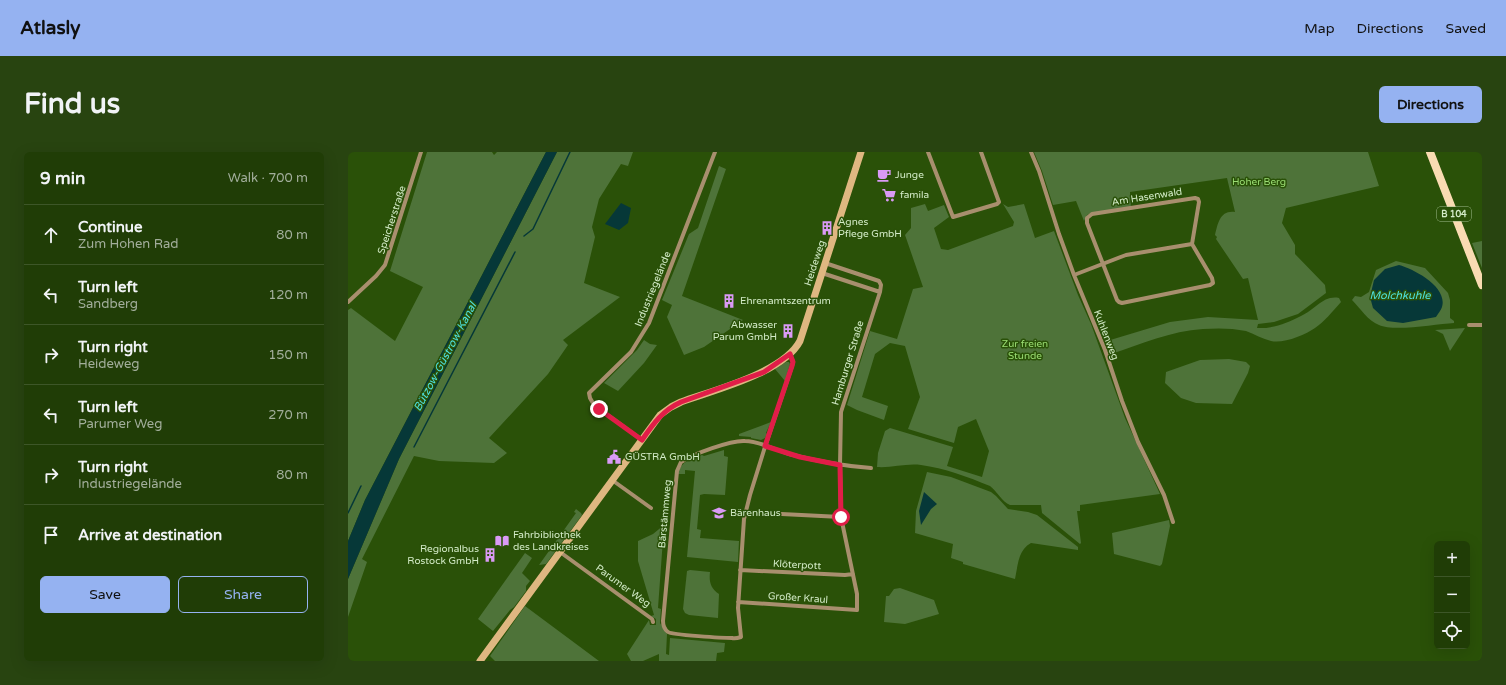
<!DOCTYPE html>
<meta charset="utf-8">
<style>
body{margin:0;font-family:"Varela Round",sans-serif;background:#284410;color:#f1f3f6}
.controls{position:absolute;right:12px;bottom:12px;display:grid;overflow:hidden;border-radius:6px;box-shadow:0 4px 16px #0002}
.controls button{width:36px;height:36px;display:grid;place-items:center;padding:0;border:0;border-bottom:1px solid #3d5628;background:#203d06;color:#f1f3f6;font:20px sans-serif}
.stop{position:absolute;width:12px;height:12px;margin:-9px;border:3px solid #e11d48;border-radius:50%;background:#fff}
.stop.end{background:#e11d48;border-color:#fff;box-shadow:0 1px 4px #0008}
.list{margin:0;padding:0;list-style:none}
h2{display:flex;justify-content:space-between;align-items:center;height:52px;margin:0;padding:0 16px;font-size:17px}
h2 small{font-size:13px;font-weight:400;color:#a2ae9b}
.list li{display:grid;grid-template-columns:26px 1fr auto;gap:12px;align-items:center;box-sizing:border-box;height:60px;padding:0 16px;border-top:1px solid #3d5628}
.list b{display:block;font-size:15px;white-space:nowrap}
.list p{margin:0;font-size:13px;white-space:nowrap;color:#a2ae9b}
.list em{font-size:13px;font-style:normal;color:#a2ae9b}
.actions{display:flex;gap:8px;padding:12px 16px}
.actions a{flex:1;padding:9px 0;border:1px solid #95b2f1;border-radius:6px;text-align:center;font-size:14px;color:#95b2f1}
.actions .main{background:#95b2f1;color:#111}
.icon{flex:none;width:22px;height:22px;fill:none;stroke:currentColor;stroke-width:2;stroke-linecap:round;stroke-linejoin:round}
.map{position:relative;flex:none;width:1134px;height:509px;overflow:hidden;border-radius:6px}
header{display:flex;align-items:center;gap:24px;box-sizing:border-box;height:56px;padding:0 20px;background:#95b2f1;color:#111}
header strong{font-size:19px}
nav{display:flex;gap:22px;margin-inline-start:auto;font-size:14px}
.intro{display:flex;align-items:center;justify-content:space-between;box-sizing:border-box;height:96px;padding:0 24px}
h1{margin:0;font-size:28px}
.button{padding:10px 18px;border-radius:6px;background:#95b2f1;color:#111;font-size:14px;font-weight:700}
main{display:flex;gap:24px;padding:0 24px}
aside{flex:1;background:#203d06;border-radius:6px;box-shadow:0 4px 16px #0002}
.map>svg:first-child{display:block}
.green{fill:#4e7339}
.water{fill:#063838}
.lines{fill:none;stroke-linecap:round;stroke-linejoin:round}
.stream{stroke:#063838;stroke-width:1.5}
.street{stroke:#a88f6e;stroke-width:4}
.secondary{stroke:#dfb781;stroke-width:7}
.primary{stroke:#f9dbb2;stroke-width:8}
.route{stroke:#e11d48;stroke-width:5}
.labels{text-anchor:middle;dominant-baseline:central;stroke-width:3;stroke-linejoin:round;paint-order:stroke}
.shield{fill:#2a5108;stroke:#a0bd8e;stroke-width:1}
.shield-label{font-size:9px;font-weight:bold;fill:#d3ebc7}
.poi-label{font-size:10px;fill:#d3ebc7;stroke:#2a5108;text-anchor:start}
.park-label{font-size:10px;fill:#9adc73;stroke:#2a5108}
.street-label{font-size:10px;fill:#d3ebc7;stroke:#2a5108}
.water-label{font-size:11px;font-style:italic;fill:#4ee1e1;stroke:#2a5108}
</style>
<header>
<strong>Atlasly</strong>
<nav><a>Map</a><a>Directions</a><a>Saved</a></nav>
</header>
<div class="intro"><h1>Find us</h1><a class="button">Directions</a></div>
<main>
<aside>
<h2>9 min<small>Walk · 700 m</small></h2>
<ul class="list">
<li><svg class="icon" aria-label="ahead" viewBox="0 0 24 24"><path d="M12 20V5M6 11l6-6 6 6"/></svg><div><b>Continue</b><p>Zum Hohen Rad</p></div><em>80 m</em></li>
<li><svg class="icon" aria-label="left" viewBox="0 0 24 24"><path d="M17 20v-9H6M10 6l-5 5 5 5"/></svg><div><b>Turn left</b><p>Sandberg</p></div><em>120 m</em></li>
<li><svg class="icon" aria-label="right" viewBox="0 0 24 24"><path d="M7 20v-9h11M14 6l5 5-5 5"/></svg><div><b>Turn right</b><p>Heideweg</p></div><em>150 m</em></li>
<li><svg class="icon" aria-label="left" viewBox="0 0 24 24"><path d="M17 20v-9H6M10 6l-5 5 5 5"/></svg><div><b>Turn left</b><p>Parumer Weg</p></div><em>270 m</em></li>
<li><svg class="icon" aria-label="right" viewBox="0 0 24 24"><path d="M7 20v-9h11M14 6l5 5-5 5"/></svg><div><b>Turn right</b><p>Industriegelände</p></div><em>80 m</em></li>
<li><svg class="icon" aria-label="arrive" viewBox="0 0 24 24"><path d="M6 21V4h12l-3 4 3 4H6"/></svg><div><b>Arrive at destination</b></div></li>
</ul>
<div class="actions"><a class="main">Save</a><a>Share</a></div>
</aside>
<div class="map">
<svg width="1134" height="509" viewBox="0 0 1134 509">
<rect width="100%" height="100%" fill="#2a5108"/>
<path class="green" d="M79,0H144L146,3L149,0H198L17,348L0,389V158L3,156L47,189L75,135L42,119Z
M209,0H285L280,14L273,12L251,47L244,75L247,85L236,131L272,145L215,188L220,193L200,222L141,286L159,301L146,311L91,309L66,304L14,407L19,410L0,465V427L51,307Z
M686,0H1020L1031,34L938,56L934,71L947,93V102L977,133L978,141L950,162L926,170L910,172L909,176C924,177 940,171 953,164C967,158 975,143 991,146L993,150C985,159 976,170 967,176C957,183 935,192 923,189C915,187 906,182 898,179C884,176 869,176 855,177C823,179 793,192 763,202L759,189L822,170L860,165L910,168L900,126L895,127L868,87L869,85L867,83C870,71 872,58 887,60L879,26L782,40L783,55L743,61L739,63L736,69L728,49L705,53L694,19Z
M371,14L378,17L334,144L395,168L356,195L336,203L319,165L324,153L314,148L341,82L350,76Z
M577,52L580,59L596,53L601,65L586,76L593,97L600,98L665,74L666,70L655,52L660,55L676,52L687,86L706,79L730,143L743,172L777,266L812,342L732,353V359H729L733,391L732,392L694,361L693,353H662C654,350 649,339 642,334C620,325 596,316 573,313C559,311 544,316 529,315L530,301L537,279L542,276L605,295L599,314L634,325L641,299L628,267L610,275L606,291L560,277L572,245L557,194L542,191L527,202L514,245L540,254L536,268L509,258L499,253L522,179L549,187L565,137L575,135L557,83L563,76V56Z
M1134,89V116L1124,91Z
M1048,109L1077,116L1100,141L1102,148V166L1106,169V171C1088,172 1046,180 1031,173C1020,169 1012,156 1004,148L1007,144L1013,145L1021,140L1028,118Z
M1117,176L1102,199L1095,182L1087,178Z
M296,188L302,192L309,193L296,211L270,239L256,231L289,198Z
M881,207L898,210L902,214L900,221L884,252L848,251L833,246L817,231L818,220L852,208Z
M438,210H441L442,212L437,229L427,217Z
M423,270L418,281L419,282L417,286L413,288L403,286V285L391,284V282Z
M376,298V304L380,305L377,343L356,342L352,343L349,377L353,378L352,386L391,389L390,410L339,405L347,319L337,318V322H330C333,309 343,307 354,303L356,304Z
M579,320L603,325L643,340L648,344L660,357L680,360L689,363L730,395V398L683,391C670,398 670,413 667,427L615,412V410L603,406L605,392L567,381L568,359Z
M228,357L233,361L234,363L198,412L191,413L228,361L226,360Z
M821,368L822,374L814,412L812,414L766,402L764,381Z
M316,373L310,456L313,457L312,471L319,482L318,502L321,503L322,486L377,491L376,500L369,501L368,509H311V502L295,509H283L279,502L301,468L302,473H308V467L303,464L306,463L290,409V389L305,382Z
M177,401L184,406L174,421L182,429L178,434V439L166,455L162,458L145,479L130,467Z
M342,418L362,420C361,429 362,436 371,442L370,466L341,463L337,461L335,457L339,419Z
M552,436L586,448L591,462L557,472L536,470L538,444H541L546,437Z
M177,454L251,509H147L142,504Z"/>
<path class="water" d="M198,0H209L51,307L0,427V389L17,348Z
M273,51L283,56L280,71L271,78L257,72Z
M1051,113C1066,117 1100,135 1094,155C1093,158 1090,162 1088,165L1055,171L1039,169L1025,156L1022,145L1026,128L1037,117Z
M576,340L589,352L583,357L573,373L571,359Z"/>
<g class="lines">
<path class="stream" d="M176,84L185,77L222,0
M66,295L167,100
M0,361L13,334"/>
<path class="street" d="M580,0L605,65L649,52L651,50L633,0
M683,0L691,19L711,82L726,123L757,198L774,249L790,290L816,343L825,370
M847,46L850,47L851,50L844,92L864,126L865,131L862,133L774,151L771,150L769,148L739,71V66L744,62Z
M474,121L532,140L533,133L531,129L477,111
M726,123L778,103L844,92
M0,150L28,124L37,113L73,0
M1121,173H1134
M442,202L445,210L444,214C435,242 425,270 416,298L402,343L396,367L390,456L393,485C390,486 387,487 384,486C376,486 324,483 320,480C316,477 315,473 315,469L329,319L333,310C345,302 383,288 397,289C412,289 427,298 441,302C468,309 495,314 523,316
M294,288L246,253L242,246L241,241L283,200L301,171L367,0
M264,328L303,356
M397,360L493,365
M212,400L304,467L305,470
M392,418L497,423L505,422
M390,450L509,458V442L493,365L492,313L493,260L532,140"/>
<path class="secondary" d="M132,509L312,263L323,255L333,250C366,238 435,221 452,189L513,0"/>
<path class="primary" d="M1082,0L1134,133"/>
</g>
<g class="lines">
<path class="route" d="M251,257L294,288C305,272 315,258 333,250L416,220L442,202L445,210L444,214L417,294L452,305L492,313L493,365"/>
</g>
<defs>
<symbol id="cafe-bare" viewBox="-9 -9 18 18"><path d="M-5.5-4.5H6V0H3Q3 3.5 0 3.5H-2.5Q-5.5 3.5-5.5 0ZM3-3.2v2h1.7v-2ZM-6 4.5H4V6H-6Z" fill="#da9af6" stroke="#2a5108" stroke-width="2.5" paint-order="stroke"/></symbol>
<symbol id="supermarket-bare" viewBox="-9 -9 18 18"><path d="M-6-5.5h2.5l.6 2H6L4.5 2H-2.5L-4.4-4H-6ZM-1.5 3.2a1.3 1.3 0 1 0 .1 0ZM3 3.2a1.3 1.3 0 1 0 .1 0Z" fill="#da9af6" stroke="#2a5108" stroke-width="2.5" paint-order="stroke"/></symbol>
<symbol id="building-bare" viewBox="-9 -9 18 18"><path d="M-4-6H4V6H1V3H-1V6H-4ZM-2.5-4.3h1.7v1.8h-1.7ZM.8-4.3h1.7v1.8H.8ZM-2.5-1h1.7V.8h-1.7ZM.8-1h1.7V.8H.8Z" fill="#da9af6" stroke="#2a5108" stroke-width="2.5" paint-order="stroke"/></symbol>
<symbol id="civic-bare" viewBox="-9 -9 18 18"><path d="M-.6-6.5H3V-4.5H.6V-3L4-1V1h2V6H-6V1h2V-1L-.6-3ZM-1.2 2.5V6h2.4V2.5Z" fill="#da9af6" stroke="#2a5108" stroke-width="2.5" paint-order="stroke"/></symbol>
<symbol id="school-bare" viewBox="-9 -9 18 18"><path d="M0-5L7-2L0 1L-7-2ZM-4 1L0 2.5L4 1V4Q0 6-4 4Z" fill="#da9af6" stroke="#2a5108" stroke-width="2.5" paint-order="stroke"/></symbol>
<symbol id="library-bare" viewBox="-9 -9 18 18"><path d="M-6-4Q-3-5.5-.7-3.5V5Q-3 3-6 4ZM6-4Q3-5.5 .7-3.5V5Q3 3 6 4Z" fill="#da9af6" stroke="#2a5108" stroke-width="2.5" paint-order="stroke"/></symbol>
</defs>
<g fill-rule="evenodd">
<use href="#cafe-bare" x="526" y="13" width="20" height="20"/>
<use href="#supermarket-bare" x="531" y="33" width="20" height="20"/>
<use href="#building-bare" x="469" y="66" width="20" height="20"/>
<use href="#building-bare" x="371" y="139" width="20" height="20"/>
<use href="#building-bare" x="430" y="169" width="20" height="20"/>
<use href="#civic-bare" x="256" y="295" width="20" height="20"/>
<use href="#school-bare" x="361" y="351" width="20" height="20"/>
<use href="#library-bare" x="144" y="379" width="20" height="20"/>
<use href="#building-bare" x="132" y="393" width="20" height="20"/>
</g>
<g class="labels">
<rect class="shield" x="1089" y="55" width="34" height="14" rx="3"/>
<g class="shield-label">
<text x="1106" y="62">B 104</text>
</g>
<g class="poi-label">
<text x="547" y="23">Junge</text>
<text x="552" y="43">famila</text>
<text x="490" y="70">Agnes<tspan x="490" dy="12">Pflege GmbH</tspan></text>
<text x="392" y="149">Ehrenamtszentrum</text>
<text x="429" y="173" text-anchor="end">Abwasser<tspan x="429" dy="12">Parum GmbH</tspan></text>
<text x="277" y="305">GÜSTRA GmbH</text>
<text x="382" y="361">Bärenhaus</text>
<text x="165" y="383">Fahrbibliothek<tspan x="165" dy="12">des Landkreises</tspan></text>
<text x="131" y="397" text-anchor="end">Regionalbus<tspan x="131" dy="12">Rostock GmbH</tspan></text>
</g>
<g class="park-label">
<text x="911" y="30">Hoher Berg</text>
<text x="677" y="192">Zur freien<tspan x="677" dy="12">Stunde</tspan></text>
</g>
<g class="street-label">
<text transform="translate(799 45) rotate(-9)">Am Hasenwald</text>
<text transform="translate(44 68) rotate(-72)">Speicherstraße</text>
<text transform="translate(467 111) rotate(-72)">Heideweg</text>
<text transform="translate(305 137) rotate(-68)">Industriegelände</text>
<text transform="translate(758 183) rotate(69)">Kuhlenweg</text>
<text transform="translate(500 211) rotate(-73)">Hamburger Straße</text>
<text transform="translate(317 362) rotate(-85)">Bärstämmweg</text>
<text transform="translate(449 413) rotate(3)">Klöterpott</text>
<text transform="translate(275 434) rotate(36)">Parumer Weg</text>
<text transform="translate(450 446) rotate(4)">Großer Kraul</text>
</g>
<g class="water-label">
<text x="1052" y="143">Molchkuhle</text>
<text transform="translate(97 205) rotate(-62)">Bützow-Güstrow-Kanal</text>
</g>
</g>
</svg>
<div class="controls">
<button>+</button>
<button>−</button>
<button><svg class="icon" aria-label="locate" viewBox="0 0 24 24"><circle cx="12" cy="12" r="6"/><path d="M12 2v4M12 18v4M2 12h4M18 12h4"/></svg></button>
</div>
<div class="stop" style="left:493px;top:365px"></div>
<div class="stop end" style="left:251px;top:257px"></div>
</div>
</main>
